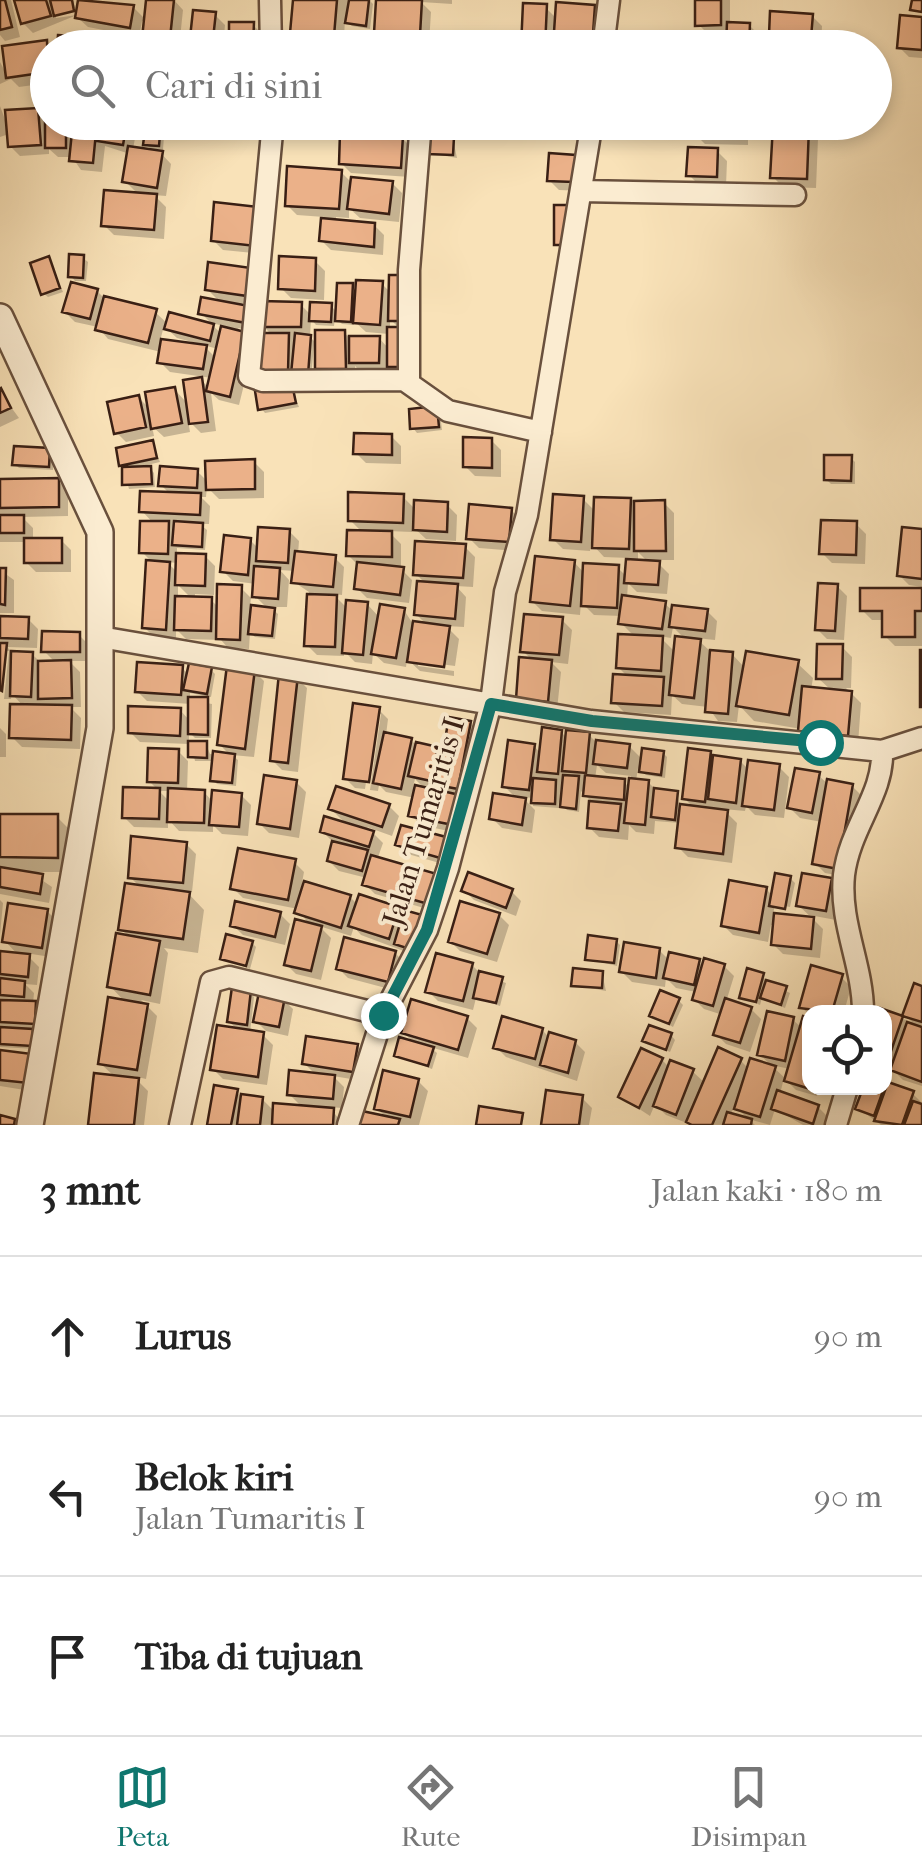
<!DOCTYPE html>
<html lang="id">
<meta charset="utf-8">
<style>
body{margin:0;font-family:"IM FELL French Canon",serif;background:#f6f6f6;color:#222}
.controls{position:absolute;right:30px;bottom:30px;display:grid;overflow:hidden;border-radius:20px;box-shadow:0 5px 15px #0003}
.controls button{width:90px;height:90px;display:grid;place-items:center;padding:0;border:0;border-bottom:2px solid #e0e0e0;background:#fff;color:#222;font:50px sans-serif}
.stop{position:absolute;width:30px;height:30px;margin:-22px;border:8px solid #0f766e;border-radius:50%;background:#fff}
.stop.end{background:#0f766e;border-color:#fff;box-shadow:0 2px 10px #0008}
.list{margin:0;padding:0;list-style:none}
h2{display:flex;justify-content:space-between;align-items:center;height:130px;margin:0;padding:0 40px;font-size:42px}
h2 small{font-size:32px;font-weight:400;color:#767676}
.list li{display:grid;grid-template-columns:65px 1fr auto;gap:30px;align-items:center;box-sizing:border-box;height:160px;padding:0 40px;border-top:2px solid #e0e0e0}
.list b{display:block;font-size:38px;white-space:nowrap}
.list p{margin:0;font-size:32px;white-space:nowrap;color:#767676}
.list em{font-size:32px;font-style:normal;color:#767676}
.icon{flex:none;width:55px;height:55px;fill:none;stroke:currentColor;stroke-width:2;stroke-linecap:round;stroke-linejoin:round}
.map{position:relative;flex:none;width:922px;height:1125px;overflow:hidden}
.search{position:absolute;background:#fff;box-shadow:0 5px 15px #0003;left:30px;right:30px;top:30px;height:110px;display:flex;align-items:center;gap:25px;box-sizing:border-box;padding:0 35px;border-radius:55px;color:#767676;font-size:38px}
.sheet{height:610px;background:#fff}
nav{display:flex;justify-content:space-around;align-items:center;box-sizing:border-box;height:140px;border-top:2px solid #e0e0e0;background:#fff;font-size:28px;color:#767676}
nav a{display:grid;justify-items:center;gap:5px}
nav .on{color:#0f766e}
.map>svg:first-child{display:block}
.shadow{fill:#0003;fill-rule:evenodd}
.building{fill:#ebb189;stroke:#391f14;stroke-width:2.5}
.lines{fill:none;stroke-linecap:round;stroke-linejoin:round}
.minor-casing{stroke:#69503d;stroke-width:25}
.tertiary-casing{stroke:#69503d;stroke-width:30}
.minor{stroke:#fbecd1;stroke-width:20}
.tertiary{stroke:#fbecd1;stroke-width:25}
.route{stroke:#0f766e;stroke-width:12}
.labels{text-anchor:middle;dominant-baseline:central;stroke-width:8;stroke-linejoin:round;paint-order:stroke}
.street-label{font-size:30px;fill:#391f14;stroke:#fbecd1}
</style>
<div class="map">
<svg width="922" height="1125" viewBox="0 0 922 1125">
<rect width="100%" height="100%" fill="#f9e2b8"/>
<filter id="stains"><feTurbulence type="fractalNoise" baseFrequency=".002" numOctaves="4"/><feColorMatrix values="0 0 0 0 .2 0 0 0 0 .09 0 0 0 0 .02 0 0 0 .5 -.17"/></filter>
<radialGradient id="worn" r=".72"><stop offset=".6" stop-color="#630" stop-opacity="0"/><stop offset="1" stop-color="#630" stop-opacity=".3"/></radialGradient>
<path class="shadow" d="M0,0H11L20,37L5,41L0,35Z
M17,0H73L75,8L56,13V18L77,15L33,33L23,23Z
M81,0L133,7L146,20L148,0H174L183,10L179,48H143L146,22L142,21L139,37L88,27L78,18Z
M296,0H369L373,4L370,29L352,26L345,19L344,38L386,41L377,32L379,0H452V4L421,2L431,12L429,44L385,42L391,48H348L343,43V48H296L292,44Z
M697,0H730V24L749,25L759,35V44L783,46L771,34L812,16L822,26L821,48H728L729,34H708L698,24Z
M545,7L557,19L594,8L604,18L602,48H525Z
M215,15L225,25L223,48H194Z
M922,20V58L909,57L899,47Z
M253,25L263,35V48H231Z
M46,43L50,48L48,83L19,87L11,79L0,84V62L9,79L5,48Z
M0,106L7,125L37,110L48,122L102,126V122H138L133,149L155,153L146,144L148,122H165L163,150L157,149L171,164L166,196L154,195L166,207L164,239L114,235L104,225L139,195L125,181L130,154L105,146L102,172L81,170L72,157H58L49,149V154L20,156L10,146L9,134L0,137Z
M219,122H264L263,135L229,134Z
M526,122H554V126Z
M696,122H748V145L705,144L695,134Z
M808,129L818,139L816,188L783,187L773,177Z
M402,138L412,148L410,177L351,173L341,163Z
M453,139L457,158L429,153Z
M717,151L727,161L726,186L699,185L689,175Z
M575,157L585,167L583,191L559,190L549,180Z
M341,172L353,184L392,183L402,193L399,222L360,218L349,208V218L336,217V222L374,225L384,235L383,255L331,250L321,240L324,217L297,215L287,205Z
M217,205L265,254L223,250L213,240Z
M83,258L88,262L86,281H75L71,276Z
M48,259L63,292L48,297L43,293Z
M315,261L325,271L324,300L291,298L281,288Z
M211,265L257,304L242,303L258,318L256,331L238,328L254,344L239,405L219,400L211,393L216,431L201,433L188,420L190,432L164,437L152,426L154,436L126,442L116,432L139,398L151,410L174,389L188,404L201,380L209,388L212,378L170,372L160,362L161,352L108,339L98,327L75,322L65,312L97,291L105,299L155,312L168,324L213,326L222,334L224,326L211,323L201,313L221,303L207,289ZM164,326L177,338L192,342V346L160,341ZM203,345L218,349L216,358Z
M408,278L399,376L388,365V372H361L355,366V378H328L318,368V345H314L311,379L268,380L273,336L263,326L301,305L312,316L331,306L338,313L352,286L357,292L382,284L391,293ZM335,317L342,324L354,325V321L366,332L389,334V349L379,338H350L344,333L318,345L310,337L311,319L316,325L334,326ZM390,319L401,330H390Z
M291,387L299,407L265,413L261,408Z
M0,392L19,418L0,427Z
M440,413L442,430L417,433L413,428Z
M391,436L401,446V464L366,463L356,453Z
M491,440L501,450V477L475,476L465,466Z
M152,442L160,462L147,465L154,473L155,487L129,489L122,465Z
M49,450L53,455V470L19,468L15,464Z
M851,458L855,462V484H831L826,479Z
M254,462L264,472V498L219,499L207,487L206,497H201L210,506L209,524H200L207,530L205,550L177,548V556H205L215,566L214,595L195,594V599L211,600L219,608L241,588L251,598L250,607L268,609L255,596L256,584L233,581L223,571L250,540L259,549L289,531L299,541L298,554L334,557L344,567L342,595L333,594L348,609L367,604L380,618L404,610L413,624L428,626L416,614L426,584L416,574L465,547L475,557L473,587L456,586L466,597L464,627L446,626L459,639L455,666L418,661V666L454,671V676L420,671L407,659L406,667L384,663L373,653L372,664L355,662L344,651V656L317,655L307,645L309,592L294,582L295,571L280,570L289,580L287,607H270L278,614L275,639L255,637L250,632L249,649L228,648L221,640L186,639L176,629V639L155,638L145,628L153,563L142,552L154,524L142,511L170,494L161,485L197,471L209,483ZM167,562L178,563V573ZM178,585L192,599L178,598Z
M0,481H58L68,491V516L22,517L33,528V540H61L71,550V572H36L26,562V542H0Z
M403,497L416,510L447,505L457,515L456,541L426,539L412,526V532L388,531L401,544V569L412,580L409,603L367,598L357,588L359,566L348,555L363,533L350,520Z
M583,499L596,512L630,500L664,503L674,513V560H655L669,574L667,594L637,592L628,583L627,598L664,603L674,612L707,611L717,621L715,640L696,638L711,652L732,654L745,668L797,663L813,678L811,690L832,691L818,678L842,647L852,657L851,688H846L861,703L858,744L810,740L801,729L754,721L739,705L737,722L718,721L708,707L682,704L672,695L671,715L624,712L614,702L628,677L618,667L635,637L621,623L622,616L594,615L581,602L580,615L542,611L532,601L574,562L585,574L618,568L627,577L628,558L604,557L591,543L590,551L563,549L553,539ZM638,552L649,563L638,562ZM673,627L686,640L676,653L659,636L671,638Z
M511,510L521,520L518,551L479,548L469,538Z
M856,524L866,534L865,564L832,563L822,553Z
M922,532V587L909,585L899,575Z
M0,570L14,580V613H0Z
M837,586L847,596L844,640L827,639L817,629Z
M922,591V646H895L885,636V620H872L862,610Z
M0,618L28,619L38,629L37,648L7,647L13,653L32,654L41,663H56L44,651L79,635L89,645V661H69L80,672L81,707H70L81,718L80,749L22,747L12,737L24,707L12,694L11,699H4L9,651H3L0,686Z
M562,620L572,630L568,664L551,662L561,672L557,710L518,698L533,661L523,651Z
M182,668L189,675L211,670L215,674L211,697L190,693V700L212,704L211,738H195L189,732V744H206L210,754L231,756L219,744L254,671L264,681L254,757L232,755L238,760L236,786L217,784L213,780L214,761H195L191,744L140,742L130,732L180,710L190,721L191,704L147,701L137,691Z
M297,678L307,688L298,772L282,770L272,760Z
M356,706L378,709L388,719L386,735L437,749L445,757L451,720L470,723L480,733L468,798L457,796L468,807L462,834L421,825L411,815L415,798L386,792L379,785L378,791L370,790L381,714H376L365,789L355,788L345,778ZM415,779L426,790L413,787Z
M0,728L6,734V757H0Z
M561,732L567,738L589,735L597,743L629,746L643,760L663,753L667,757L665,778L646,775L638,768L636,781L648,782L657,791L677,793L680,807L695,809L684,798L710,753L715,758L740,761L749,770L779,767L789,777L784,818L755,815L746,806L745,811L723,809L737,823L732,863L688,857L678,847L680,823L655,821L654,834L636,832L629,825L628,840L599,837L589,827L592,802L581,791L579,812L567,810L559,802L558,808L533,806L534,798L522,797L535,810L532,833L502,828L492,818L517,799L504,786L534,746L541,754ZM597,765L606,773L631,776L630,788L624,782L595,779Z
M150,751H178L188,761L187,791L204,792L213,802L214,793L241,795L251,805L248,836L222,834L213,825V832L179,831L168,819V828L134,827L124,817L125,789L159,791L149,781ZM159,791H171L170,802Z
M818,775L829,785L852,786L862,796L847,877L825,873L815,863L822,822L800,818L790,808Z
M296,782L306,792L299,838L269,833L259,823Z
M389,806L399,816L392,836L367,827L383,843L377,860L438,912L375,894L365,884L367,878L339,871L329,861L332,841L322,831L347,825L331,809Z
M0,816L57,817L72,832V872H30L52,887L49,903L0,894Z
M403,828L455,850L450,866L408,854L398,844Z
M186,844L196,854L192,892L186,891L204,910L198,953L164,948L168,953L160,1004L141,1000L157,1016L146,1079L133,1076L148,1091L144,1125H91L116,1078L100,1063L126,1003L110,986L130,938L121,929L141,888L130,877Z
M294,862L304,872L302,883L350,897L358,905L398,909L435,928L425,959L361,935L354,927L351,936L319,926L331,938L321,980L296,974L286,964L310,926L298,909L243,898L233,888Z
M790,878L795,883L790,907L775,904L773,915L813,919L798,905L831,880L841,890L836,920L809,915L823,929L820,958L783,954L773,944L775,925H771L768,942L733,935L723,925L766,889L773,896Z
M464,890L511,891L521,901L516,916L474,900Z
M0,900L3,903L0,935Z
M47,911L57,921L51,957L25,953L39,967L37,985L25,984L34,993L33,1004L45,1014L36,1049L0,1047V954L19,956L5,941Z
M280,914L290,924L285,945L243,935L233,925Z
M499,915L509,925L497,962L460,951L450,941Z
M616,941L620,945L617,966L588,959Z
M252,943L256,947L250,969L222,958Z
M659,950L670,961L724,966L734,976L726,1002L751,1009L761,1019L750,1052L726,1044L716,1034L723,1015L704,1009L694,999L696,992L676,988L666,978L665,987L632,982L622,972Z
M395,953L405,963L397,991L348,978L338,968Z
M472,965L481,974L506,983L500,1006L476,998L473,1010L438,1001L428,991Z
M602,973L606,991L574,985Z
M763,975L766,982L790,993L785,1008L762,998L760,1005L742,997Z
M841,977L851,987L844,1012L810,1015L802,1008Z
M922,989V1086L903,1080L893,1070L895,1064L884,1060L882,1012L912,1022L905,1015Z
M250,992L254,997L250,1033L263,1035L273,1045L267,1085L223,1079L213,1069L239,1031L229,1022Z
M283,999L293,1009L288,1036L266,1031L256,1021Z
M679,1001L683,1005L673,1027L652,1015Z
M467,1018L477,1028L468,1058L430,1047L437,1053L432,1069L397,1056L416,1045L403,1032Z
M793,1020L802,1028L810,1021V1088H819L817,1096L796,1090L784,1078L780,1094L818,1107L828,1117L825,1125H803L775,1109L770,1125L748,1119L755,1125H692L666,1115L655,1104L650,1116L621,1097L662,1060L670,1068L692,1071L705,1083L740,1060L749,1069L773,1067L759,1054ZM771,1065L790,1069L787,1080ZM735,1106L750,1121L730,1115Z
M542,1030L550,1038L575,1042L585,1052L577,1081L506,1057L496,1047Z
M671,1035L675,1040L670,1052L645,1041Z
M357,1046L367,1056L363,1081L333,1076L344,1087L342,1108L330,1107L343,1125H210L236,1092L242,1097L262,1099L275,1112L303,1108L289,1094L317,1076L304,1063Z
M0,1053L37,1092L0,1086Z
M418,1081L428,1091L419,1125H362L388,1119L376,1108Z
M884,1084L912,1093L922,1103V1125H881L858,1108L866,1088Z
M582,1098L592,1108L589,1125H543Z"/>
<path class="building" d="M0,0H5L12,27L0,30Z
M14,0H46L51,16L21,24Z
M50,0H72L74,11L54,16Z
M78,0L134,5L130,28L75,18Z
M146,0H174L169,48H141Z
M293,0H337L333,48L289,44Z
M349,0H369L366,26L345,23Z
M376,0H422L420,35L374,33Z
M695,0H721V25L695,26Z
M912,0H922V12L910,10Z
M556,2L595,5L592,48L553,47Z
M523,3L547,4L545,48L521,47Z
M193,10L216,12L212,48L189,47Z
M770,11L813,14L811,38L769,35Z
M900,15L922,17V50L897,48Z
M229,22H254L253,48H229Z
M727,22L750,23L749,48H726Z
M58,35L70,36V48H57Z
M346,35L385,38V48H345Z
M47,40L48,72L6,78L2,46Z
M761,42L795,44V48H760Z
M45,88L48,122H66V148H45Z
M38,108L41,145L8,147L5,110Z
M73,122H97L93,163L69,161Z
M100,122H127L123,145L97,141Z
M146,122H161L159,146L143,145Z
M216,122H254V126L216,125Z
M693,122H739V136L693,135Z
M773,125L809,127L807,179L770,178Z
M340,132L403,136L401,168L339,164Z
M428,136L454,137L453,155L427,154Z
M128,146L163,151L157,188L122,182Z
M688,147L718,148L717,177L686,176Z
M549,153L576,155L574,182L547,181Z
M287,166L342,170L339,209L285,206Z
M351,177L393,181L389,214L347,209Z
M104,190L157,194L154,230L101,226Z
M214,202L259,207L256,246L211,241Z
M554,205H570V245H554Z
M321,218L375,223L374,247L319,241Z
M69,254L84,255L83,278L68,277Z
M49,256L60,288L41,295L30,263Z
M279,256L316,258L315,291L278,289Z
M208,262L251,268L247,296L205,290Z
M389,275H409L407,321H388Z
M356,280L383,281L380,325L353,323Z
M71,282L98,289L90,319L62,312Z
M337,283H353L351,322L335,321Z
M104,296L157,309L148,343L95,330Z
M201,297L249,306L246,323L198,314Z
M261,301L302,302L301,327H261Z
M310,302L332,303L331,322L309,321Z
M169,312L214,324L210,341L164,329Z
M221,326L245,332L230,397L206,391Z
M387,327H408V367H387Z
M315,330H345L346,369H315Z
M256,333H289L288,372L255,371Z
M295,333L311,335L308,375L291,374Z
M349,336H380L379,363H349Z
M161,339L207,345L203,369L157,363Z
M202,377L208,422L189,424L183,380Z
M292,384L296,403L258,410L255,391Z
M175,387L182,423L151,429L145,392Z
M1,388L11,408L0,413V389Z
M139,395L146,427L114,434L107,402Z
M437,406L439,427L410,429L409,409Z
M354,433L392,434V455L353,454Z
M463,437L492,438V468L463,467Z
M153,440L157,458L119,466L116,448Z
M14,446L50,448L49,467L12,465Z
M824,455H852L851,481L824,480Z
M255,459V489L206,490L205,461Z
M151,466L152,484L122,485V467Z
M160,466L198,469L197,488L158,486Z
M59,478V507L0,508V479Z
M140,491L201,493L200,515L139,512Z
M348,492L404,494L403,523L348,521Z
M553,494L584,496L581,542L550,540Z
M594,497L631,498L629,549L592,548Z
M414,500L448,502L447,532L413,530Z
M665,500L666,551H634V501Z
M469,504L512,508L509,542L466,539Z
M0,515H24V533H0Z
M821,520L857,521L856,555L819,554Z
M140,521H169L168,554L139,553Z
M174,521L203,523L202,547L172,545Z
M258,527L290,529L288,563L256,561Z
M902,527L922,529V579L897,576Z
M347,530L392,531V557L346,556Z
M224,535L251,538L248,575L220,572Z
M24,538H62V563H24Z
M415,541L466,544L463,578L413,575Z
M295,551L336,555L333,587L291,583Z
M176,553L206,554L205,586L175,585Z
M535,556L575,560L570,606L530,602Z
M626,559L660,561L658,585L624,583Z
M146,560L170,562L166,630L142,628Z
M357,562L404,567L400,595L354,589Z
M583,563L619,565L617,608L581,606Z
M254,566L280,568L278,599L252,597Z
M0,568H6L5,605L0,604Z
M417,581L458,584L455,619L414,615Z
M818,583L838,584L835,631L815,630Z
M217,584L242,585L240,640L216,639Z
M860,588H922V611H915V637H882V611H860Z
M307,594L337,595L335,647L304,646Z
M622,595L666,601L662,629L618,624Z
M175,596L212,597L211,631L174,630Z
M346,600L368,602L363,655L342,653Z
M380,604L405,608L396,658L371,654Z
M251,605L275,608L272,636L248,634Z
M672,605L708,609L705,631L669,627Z
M524,614L563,617L559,655L520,652Z
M0,616L29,617L28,639L0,638Z
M413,621L450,626L444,667L407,662Z
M42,631L80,632V652H41Z
M618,634L663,636L661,671L616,668Z
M675,636L701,639L694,698L669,695Z
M0,643H7L2,691L0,690Z
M817,644H843L842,679H816Z
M710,650L733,652L728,714L705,712Z
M920,650H922V707H920Z
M11,651L33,652L31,697L10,696Z
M746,651L799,660L789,715L736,706Z
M519,657L552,660L548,702L516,699Z
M71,660L72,698L38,699V661Z
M137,662L183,665L181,695L135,692Z
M189,663L212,667L207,694L183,690Z
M227,665L255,669L245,749L217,745Z
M279,673L298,675L288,763L270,761Z
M613,674L664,677L662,706L611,703Z
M802,686L852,691L848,736L798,731Z
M188,697H208V735L188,734Z
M353,703L380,707L369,782L343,779Z
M10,704L72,705L71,740L9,738Z
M128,706L181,708L180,736L128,733Z
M449,717L471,721L458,789L437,785Z
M542,727L562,730L558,774L537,772Z
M566,730L590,732L586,773L562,771Z
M384,732L412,738L401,789L373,783Z
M508,740L535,744L529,790L502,787Z
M596,740L630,744L627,768L593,764Z
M188,741H207V758L188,757Z
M416,742L438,747L431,781L408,776Z
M148,748L179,749L178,783L147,782Z
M642,748L664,751L661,775L639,772Z
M688,748L711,751L705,802L682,799Z
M213,751L235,754L232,783L210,781Z
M713,755L741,759L736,803L708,799Z
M748,760L780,764L774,810L742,806Z
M795,768L820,772L812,813L787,808Z
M264,775L297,780L290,829L257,824Z
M563,775L579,776L576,809L560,807Z
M585,775L625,779L624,800L583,796Z
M533,778L556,780L555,804L531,803Z
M629,778L649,780L645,825L624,823Z
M827,779L853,784L838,869L812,864Z
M415,785L460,795L453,825L408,816Z
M336,786L390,804L382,827L328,809Z
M123,787L160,788L159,819L122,818Z
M168,788L205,790L204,823L167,822Z
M654,788L678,791L675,820L651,817Z
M212,790L242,793L239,827L209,825Z
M493,793L526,798L522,825L489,819Z
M589,801L621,804L618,831L587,828Z
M680,804L728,810L723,854L675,848Z
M0,814H58V858L0,857Z
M324,816L374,831L369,847L320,832Z
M401,825L446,837L440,858L395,845Z
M131,836L187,842L183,883L128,878Z
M332,841L368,850L362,871L327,861Z
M238,848L296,859L288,900L230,889Z
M371,855L437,874L428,904L362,885Z
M0,867L43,874L40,894L0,887Z
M468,872L513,889L506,908L461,891Z
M775,873L791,876L785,909L769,906Z
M802,873L832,878L826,911L796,906Z
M729,880L767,887L759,933L721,926Z
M304,881L351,895L341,928L294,913Z
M125,883L190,892L183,939L118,930Z
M359,894L399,907L389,939L348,926Z
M235,901L281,912L275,937L230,926Z
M460,901L500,913L487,954L448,942Z
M8,903L48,909L42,948L2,942Z
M404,910L426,916L416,951L394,944Z
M774,913L814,917L811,949L771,945Z
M295,919L322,926L311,971L284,965Z
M116,933L160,941L150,995L107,987Z
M226,934L253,941L246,966L220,959Z
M588,935L617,939L614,963L585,960Z
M344,937L396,951L388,982L336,969Z
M624,942L660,948L656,978L619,972Z
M0,951L30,954L28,977L0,974Z
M669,952L700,959L694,985L663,978Z
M436,953L473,963L463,1001L425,992Z
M704,958L725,964L713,1006L692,1000Z
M811,965L843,974L832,1012L799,1008Z
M573,968L603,971L602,988L571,986Z
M747,968L764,973L756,1002L739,998Z
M479,971L503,977L496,1003L473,998Z
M0,978L25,981L24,997L0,995Z
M766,980L787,986L781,1005L760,998Z
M914,983L922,986V1022L902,1016Z
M232,987L251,990L247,1025L227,1022Z
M660,990L680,998L669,1024L649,1016Z
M259,992L285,997L279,1027L253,1022Z
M108,997L148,1004L137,1070L98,1064Z
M725,998L752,1007L740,1043L713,1035Z
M411,999L468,1016L458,1050L401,1033Z
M0,1000L36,1001L35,1024L0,1022Z
M880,1008L903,1016L889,1057L884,1055V1012H879Z
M767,1011L794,1017L785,1061L757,1055Z
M502,1016L543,1028L535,1059L493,1048Z
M803,1016L810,1018L807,1088L784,1081Z
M907,1022L922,1027V1082L890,1070Z
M217,1025L264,1032L258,1077L210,1070Z
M649,1025L672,1033L666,1050L642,1041Z
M0,1027L33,1029L32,1046L0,1044Z
M549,1032L576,1040L568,1073L540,1065Z
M306,1036L358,1044L353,1072L302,1064Z
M399,1037L434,1047L428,1066L394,1056Z
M718,1047L742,1058L712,1125H692L686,1122Z
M641,1048L663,1058L639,1108L618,1097Z
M0,1050L32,1054L28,1083L0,1080Z
M750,1058L776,1066L760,1117L734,1109Z
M670,1060L694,1069L676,1115L653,1106Z
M289,1070L335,1075L333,1099L287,1095Z
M383,1070L419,1079L410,1117L374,1109Z
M94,1073L139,1078L134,1125H88Z
M888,1082L914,1091L902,1125L874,1121Z
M214,1085L238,1089L231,1125H207Z
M863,1088H884L874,1116L855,1109Z
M546,1090L583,1095L579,1125H541Z
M777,1090L819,1105L813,1124L771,1109Z
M241,1094L263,1097L260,1125H237Z
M913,1101L922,1104V1125H904Z
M273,1103L334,1108L333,1125H272Z
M479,1106L523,1113L521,1125H476Z
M362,1111L400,1119L398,1125H359Z
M727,1112L752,1119L751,1125H723Z
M0,1115L15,1119L14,1125H0Z"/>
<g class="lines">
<defs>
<path id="minor" d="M270,0L271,48
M603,48L609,0
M273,122L249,376L263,381L404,380L448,411L541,432
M581,191L795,195
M409,383V270L421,122
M100,637L591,721L882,751L922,738
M863,1012C863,965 839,923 844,875C850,827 884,794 882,751
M180,1125L211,982L229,977L383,1015
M348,1125L383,1015L427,930L448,868L491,703L505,592L527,515L592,122
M836,1125L847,1088"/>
<path id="tertiary" d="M0,317L100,532V728L30,1125"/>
</defs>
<use href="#minor" class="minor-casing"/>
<use href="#tertiary" class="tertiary-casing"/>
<use href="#minor" class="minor"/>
<use href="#tertiary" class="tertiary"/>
</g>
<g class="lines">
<path class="route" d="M383,1015L427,930L491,704L592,721L820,742"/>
</g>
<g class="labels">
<g class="street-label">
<text transform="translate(424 822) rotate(-73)">Jalan Tumaritis I</text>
</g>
</g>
<rect width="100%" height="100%" filter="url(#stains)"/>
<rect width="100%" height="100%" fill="url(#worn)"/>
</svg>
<div class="controls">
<button><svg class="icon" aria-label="locate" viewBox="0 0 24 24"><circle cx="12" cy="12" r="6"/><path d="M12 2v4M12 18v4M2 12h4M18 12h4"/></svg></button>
</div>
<div class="stop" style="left:820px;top:742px"></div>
<div class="stop end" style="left:383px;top:1015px"></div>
<div class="search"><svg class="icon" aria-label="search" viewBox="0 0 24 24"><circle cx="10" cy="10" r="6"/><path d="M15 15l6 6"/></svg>Cari di sini</div>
</div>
<section class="sheet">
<h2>3 mnt<small>Jalan kaki · 180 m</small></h2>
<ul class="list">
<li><svg class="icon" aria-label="ahead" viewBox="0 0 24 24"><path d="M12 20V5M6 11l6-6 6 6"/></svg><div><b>Lurus</b></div><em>90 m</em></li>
<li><svg class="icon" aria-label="left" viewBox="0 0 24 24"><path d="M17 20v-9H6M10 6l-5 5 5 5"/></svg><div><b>Belok kiri</b><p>Jalan Tumaritis I</p></div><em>90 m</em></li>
<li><svg class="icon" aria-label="arrive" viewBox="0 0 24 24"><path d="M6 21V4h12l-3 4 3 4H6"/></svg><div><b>Tiba di tujuan</b></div></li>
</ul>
</section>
<nav>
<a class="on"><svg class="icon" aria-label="map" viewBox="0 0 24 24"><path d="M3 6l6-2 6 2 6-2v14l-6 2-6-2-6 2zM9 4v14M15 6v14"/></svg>Peta</a>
<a><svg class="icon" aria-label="directions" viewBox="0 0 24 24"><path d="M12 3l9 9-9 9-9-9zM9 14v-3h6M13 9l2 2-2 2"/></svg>Rute</a>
<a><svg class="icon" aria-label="saved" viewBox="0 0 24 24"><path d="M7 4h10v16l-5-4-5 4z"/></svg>Disimpan</a>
</nav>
